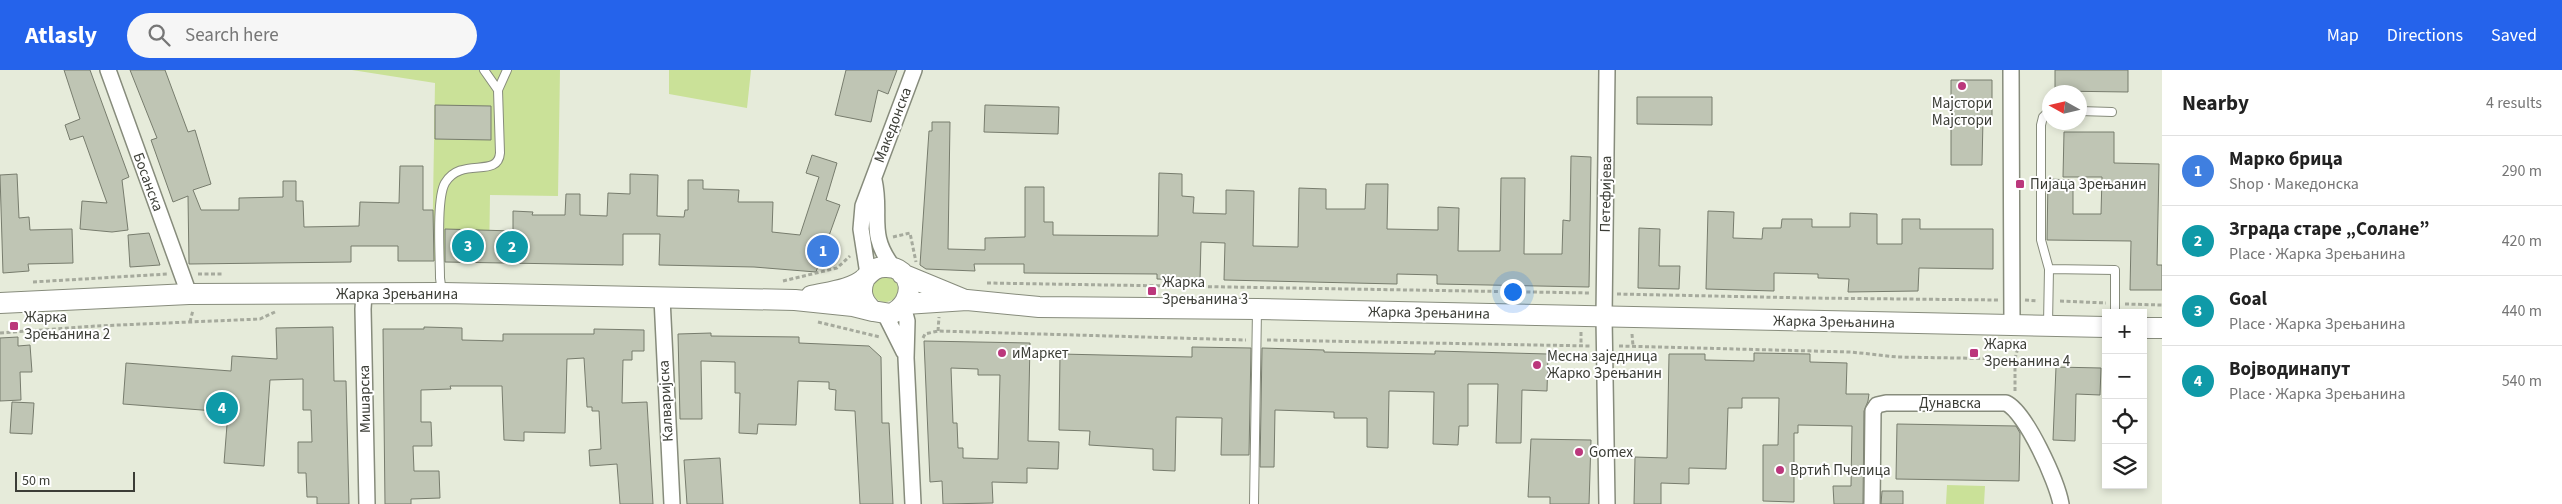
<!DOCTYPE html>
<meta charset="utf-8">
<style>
body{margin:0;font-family:"Source Sans 3",sans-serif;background:#f6f6f6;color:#222}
.controls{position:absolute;right:15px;bottom:15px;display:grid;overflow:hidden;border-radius:0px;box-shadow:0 2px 8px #0003}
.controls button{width:45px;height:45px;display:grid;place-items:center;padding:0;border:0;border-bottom:1px solid #e0e0e0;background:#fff;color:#222;font:25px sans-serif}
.compass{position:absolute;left:2042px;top:15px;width:45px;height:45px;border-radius:50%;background:#fff;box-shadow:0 2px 8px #0003;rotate:278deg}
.scale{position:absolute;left:15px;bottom:12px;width:120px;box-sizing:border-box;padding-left:5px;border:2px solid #3b3d36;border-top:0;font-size:14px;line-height:18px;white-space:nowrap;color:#3b3d36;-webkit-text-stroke:4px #fff;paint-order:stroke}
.you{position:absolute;left:1512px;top:221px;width:18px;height:18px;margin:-12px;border:4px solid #fff;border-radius:50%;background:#1a73e8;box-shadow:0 0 0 8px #1a73e833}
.badge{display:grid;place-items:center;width:32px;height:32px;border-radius:50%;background:#2563eb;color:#fff;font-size:16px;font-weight:700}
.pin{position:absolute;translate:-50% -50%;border:2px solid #fff;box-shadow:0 1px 5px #0006}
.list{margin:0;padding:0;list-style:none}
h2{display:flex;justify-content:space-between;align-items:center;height:65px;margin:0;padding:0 20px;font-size:21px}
h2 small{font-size:16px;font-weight:400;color:#767676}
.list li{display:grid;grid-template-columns:32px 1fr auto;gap:15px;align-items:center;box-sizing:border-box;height:70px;padding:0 20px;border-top:1px solid #e0e0e0}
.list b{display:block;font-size:19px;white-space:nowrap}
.list p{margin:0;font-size:16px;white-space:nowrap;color:#767676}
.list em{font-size:16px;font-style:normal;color:#767676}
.icon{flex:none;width:28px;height:28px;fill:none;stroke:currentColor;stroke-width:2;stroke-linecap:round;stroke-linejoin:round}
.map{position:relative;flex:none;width:2162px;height:434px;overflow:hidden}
header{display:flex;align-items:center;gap:30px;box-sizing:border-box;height:70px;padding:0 25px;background:#2563eb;color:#fff}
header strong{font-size:24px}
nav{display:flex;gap:28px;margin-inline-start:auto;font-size:18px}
.search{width:350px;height:45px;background:#f6f6f6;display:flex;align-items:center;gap:12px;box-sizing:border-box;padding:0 18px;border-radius:28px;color:#767676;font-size:19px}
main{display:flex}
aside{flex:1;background:#fff}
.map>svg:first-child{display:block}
.green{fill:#cae198}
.building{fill:#bfc5b4;stroke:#777c6d;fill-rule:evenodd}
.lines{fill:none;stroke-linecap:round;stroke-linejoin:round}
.lane-casing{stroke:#878c7c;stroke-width:10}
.street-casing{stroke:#878c7c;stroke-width:18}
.secondary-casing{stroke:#878c7c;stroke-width:22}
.path{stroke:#a6aa9d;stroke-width:3;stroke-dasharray:4 2.5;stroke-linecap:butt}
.lane{stroke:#fff;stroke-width:8}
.street{stroke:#fff;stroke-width:15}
.secondary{stroke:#fff;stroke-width:20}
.poi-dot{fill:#bb377c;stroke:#fff;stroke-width:2}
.labels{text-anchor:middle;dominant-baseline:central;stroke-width:4;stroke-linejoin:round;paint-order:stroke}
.poi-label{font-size:15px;fill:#3b3d36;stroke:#fff;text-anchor:start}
.street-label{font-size:15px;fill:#3b3d36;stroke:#fff}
</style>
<header>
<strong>Atlasly</strong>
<div class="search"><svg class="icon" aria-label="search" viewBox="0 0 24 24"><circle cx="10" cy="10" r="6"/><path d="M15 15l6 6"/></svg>Search here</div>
<nav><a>Map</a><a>Directions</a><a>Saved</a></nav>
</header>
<main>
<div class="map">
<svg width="2162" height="434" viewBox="0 0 2162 434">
<rect width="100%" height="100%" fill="#e6ebda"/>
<path class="green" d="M352,0H560L558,126L490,125L489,192L432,191L435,13Z
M669,0H751L747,38L669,24Z
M872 219a13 13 0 1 1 26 0a13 13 0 1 1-26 0Z
M1947,415L1985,416L1984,434H1946Z"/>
<path class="building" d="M64,0H90L129,107L122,110L128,160L112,162L80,159L82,131L107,133L83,66L70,70L65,55L80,49Z
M130,0H165L188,62L195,60L211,114L193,120L201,140H239V128L283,127V111H296V131H303L304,157L359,156L360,132L399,133L400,96H423V140H433L434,191H398V176H351V192L189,194L188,126L173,132L151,70L157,68Z
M846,0H897L888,24L878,20L871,52L835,45Z
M2055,0H2128V22L2055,21Z
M1951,10H1992V49H1983L1982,95H1951Z
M1637,27H1712V55L1637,54Z
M435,35L491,36V70L435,69Z
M985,35L1059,37L1058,64L984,62Z
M932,52H950L948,179L985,180V168L1025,167V117H1044V152H1053V165L1158,166L1159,103L1182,104V126L1194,127L1193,143L1226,144V120L1254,121L1253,176L1298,177L1299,118L1326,119V139H1365L1366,114H1388L1387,159L1438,160V137L1459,138L1458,181H1500L1501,108H1525L1524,184H1562L1563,150L1570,151L1571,86L1591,87L1589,217L1437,214V205L1397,204V214L1224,210L1225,173L1201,172L1200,210L1157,209V204L1024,203V194H974L975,201L926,199L920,195L929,61H932Z
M2064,62H2114V93L2159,94L2157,195H2162V220H2130L2131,171L2047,170L2048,109L2073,110V144H2101L2102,107H2063Z
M812,85L837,93L826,130L840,135L816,202L754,197L659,195L660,164H623V195L445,192V159L513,161V141L533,142L532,145H565L566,124H580V145L607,146L608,123L630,124V104L658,105L657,146L684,147L685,140H688V110H703V119L739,120L738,132H773L772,162L800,165L819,107L806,103Z
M17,104L19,148L29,147L30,160L72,159L73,193L28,194L29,201L3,203L0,105Z
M1708,141L1734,142L1733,168L1762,169L1763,158H1781L1782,149H1812V157H1850V143L1877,144V174H1902V149H1920V159H1993V199L1919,198L1918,221L1848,222L1849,209L1818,208V204L1774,203V221L1706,219Z
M1639,158L1660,159L1659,196H1680L1679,219L1638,218Z
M149,163L160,195L130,197L128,165Z
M333,257L334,311H346L349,434H317V427H307L306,403H298V372H312L311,340H303V309L270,310L264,396L224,393L228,342L123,334L126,293L231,301L232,286L277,289L276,258Z
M424,257L462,258V270L503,271V264H594V259L644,260V281H632V290H623L622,333L647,332L653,434H620L617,394L590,396L589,380L601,379L599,341H592V337H587L584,288L567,289L565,363L524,362V371L504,370L502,316H450L451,319L421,320V352H431L432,376H413L414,401H439L440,428L411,429V434H385L383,259H424Z
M711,263V266L799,267V273L869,276L881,287L882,353H889L893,434H860L855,341L835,340L836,320L829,319V312L798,311L796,355L758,354L757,364L739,363L740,323H735V292L701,291L702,349H680L678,264Z
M18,267V276L30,275L32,302H20L21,330L0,331V268Z
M924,271L1030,273L1028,371L1059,372L1058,399L1027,398V413L992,412L993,433L943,434L942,411L930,412ZM951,298L978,299V305H1000L998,389L963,388V378H958L957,353H953Z
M1192,277L1251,278L1249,385H1221L1222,348L1176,347L1175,401L1153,400V379L1089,375L1090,361L1059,360L1060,284L1192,287Z
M1262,278L1324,280V282L1435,284V281L1548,284L1547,321L1522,320L1521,373H1496L1498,314H1468V356H1459L1458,375L1433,374L1434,322L1389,321L1388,378L1367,377V348H1334V342L1275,340L1274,397H1260Z
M1754,283L1810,284V292L1847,293L1846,324H1869L1868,331L1864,341L1863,434H1834L1833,416H1851L1852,356L1798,355V363H1794V432L1763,431V375H1778L1779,328H1742V338H1728L1726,399L1689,398V414L1661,413V434H1634L1635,387L1667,388L1669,284H1705V290L1754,291Z
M2056,297L2101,298L2100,325L2076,324L2075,371L2053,370Z
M12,332L34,333L32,364L10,363Z
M1897,354L2016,356L2020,363L2019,411L1896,409Z
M1531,369L1591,370L1589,434H1550V427H1528Z
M720,388L723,434H687L684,390Z
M1882,421H1903V434H1881Z"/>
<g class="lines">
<defs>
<path id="lane" d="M484,0L498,20
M2080,41L2112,42
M2049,199L2041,170V55L2043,47L2050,40
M442,223L440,208C440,187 436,129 445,113C461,86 498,109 500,83L498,20L507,0
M2048,254L2049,199L2115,200V243
M1254,434L1257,239"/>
<path id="street" d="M108,0L189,224
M2011,0L2012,255
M874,110C882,145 867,164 893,197
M868,204L861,159L863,136L914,0
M364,224L363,239L367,434
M662,228L672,434
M903,236L907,251L906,288L913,434
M885,244L904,282
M1607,434L1604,247L1607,0
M1872,434L1873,341L1877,335L1886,333H2006C2026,342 2057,412 2061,434"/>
<path id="secondary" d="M902,204L965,230
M811,226C828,222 852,220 865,208C871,202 875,197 885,197C914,196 917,232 891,244L873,241C862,232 859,221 865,208
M0,233L189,224L442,223L795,230L853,236L873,241
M905,234L967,230L1039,237L1257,239L2106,257
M2143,258H2162"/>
</defs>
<use href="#lane" class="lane-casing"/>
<use href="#street" class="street-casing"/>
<use href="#secondary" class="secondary-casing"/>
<path class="path" d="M893,167L910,163L916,192
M198,204H224
M783,211L837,198L850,186
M33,212L167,204
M987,213L1591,223
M1617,224L1808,228L1999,230
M2025,230L2038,231
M2060,231L2106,233
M2125,234L2162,235
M190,252L193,240
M818,252L880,267
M938,261L939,247
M1581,262V276
M0,263L96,256L260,249L275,242
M1632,264L1633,276
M923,268L925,264L938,261L1246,270
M1267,270L1591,276
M1619,276L1851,282L1897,287L2015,289L2019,273
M2015,321V289"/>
<use href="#lane" class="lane"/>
<use href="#street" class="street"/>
<use href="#secondary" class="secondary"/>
</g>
<g class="poi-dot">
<circle cx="1962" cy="16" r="5"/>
<rect x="2015" y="109" width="10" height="10" rx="2.5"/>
<rect x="1147" y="216" width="10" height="10" rx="2.5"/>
<rect x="9" y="251" width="10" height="10" rx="2.5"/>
<circle cx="1002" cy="283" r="5"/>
<rect x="1969" y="278" width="10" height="10" rx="2.5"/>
<circle cx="1537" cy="295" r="5"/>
<circle cx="1579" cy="382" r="5"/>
<circle cx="1780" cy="400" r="5"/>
</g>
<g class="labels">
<g class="poi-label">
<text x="1962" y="33" text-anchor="middle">Мајстори<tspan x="1962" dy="17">Мајстори</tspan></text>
<text x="2030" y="114">Пијаца Зрењанин</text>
<text x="1162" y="212">Жарка<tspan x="1162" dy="17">Зрењанина 3</tspan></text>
<text x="24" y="247">Жарка<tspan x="24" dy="17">Зрењанина 2</tspan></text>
<text x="1984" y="274">Жарка<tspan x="1984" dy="17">Зрењанина 4</tspan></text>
<text x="1012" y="283">иМаркет</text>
<text x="1547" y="286">Месна заједница<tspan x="1547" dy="17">Жарко Зрењанин</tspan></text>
<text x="1589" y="382">Gomex</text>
<text x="1790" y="400">Вртић Пчелица</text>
</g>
<g class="street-label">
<text transform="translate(893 55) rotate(-69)">Македонска</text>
<text transform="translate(148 112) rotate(70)">Босанска</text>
<text transform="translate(1606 124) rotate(-89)">Петефијева</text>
<text x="397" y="224">Жарка Зрењанина</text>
<text transform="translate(1429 243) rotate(1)">Жарка Зрењанина</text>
<text transform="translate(1834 252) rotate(1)">Жарка Зрењанина</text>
<text transform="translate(365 329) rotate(-91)">Мишарска</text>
<text transform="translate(666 331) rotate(-93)">Калваријска</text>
<text x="1950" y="333">Дунавска</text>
</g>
</g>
</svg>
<div class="controls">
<button>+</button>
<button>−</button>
<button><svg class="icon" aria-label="locate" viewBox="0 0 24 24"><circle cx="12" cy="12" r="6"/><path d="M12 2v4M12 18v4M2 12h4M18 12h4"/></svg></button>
<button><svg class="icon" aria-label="layers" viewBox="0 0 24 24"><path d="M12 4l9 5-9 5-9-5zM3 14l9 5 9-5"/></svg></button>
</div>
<svg class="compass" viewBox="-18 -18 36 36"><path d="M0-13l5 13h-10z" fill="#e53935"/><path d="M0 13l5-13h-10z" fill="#767676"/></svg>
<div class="scale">50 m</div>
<div class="you"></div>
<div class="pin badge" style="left:823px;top:181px;background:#3f7fe0">1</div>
<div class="pin badge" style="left:512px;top:177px;background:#0f9aa8">2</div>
<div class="pin badge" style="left:468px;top:176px;background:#0f9aa8">3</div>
<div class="pin badge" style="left:222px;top:338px;background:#0f9aa8">4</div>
</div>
<aside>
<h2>Nearby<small>4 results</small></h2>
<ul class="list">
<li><span class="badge" style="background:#3f7fe0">1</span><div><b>Марко брица</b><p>Shop · Македонска</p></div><em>290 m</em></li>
<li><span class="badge" style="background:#0f9aa8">2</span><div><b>Зграда старе „Солане”</b><p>Place · Жарка Зрењанина</p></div><em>420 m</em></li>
<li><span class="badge" style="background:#0f9aa8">3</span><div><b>Goal</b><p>Place · Жарка Зрењанина</p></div><em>440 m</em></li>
<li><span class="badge" style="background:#0f9aa8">4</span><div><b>Војводинапут</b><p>Place · Жарка Зрењанина</p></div><em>540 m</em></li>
</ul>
</aside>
</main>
